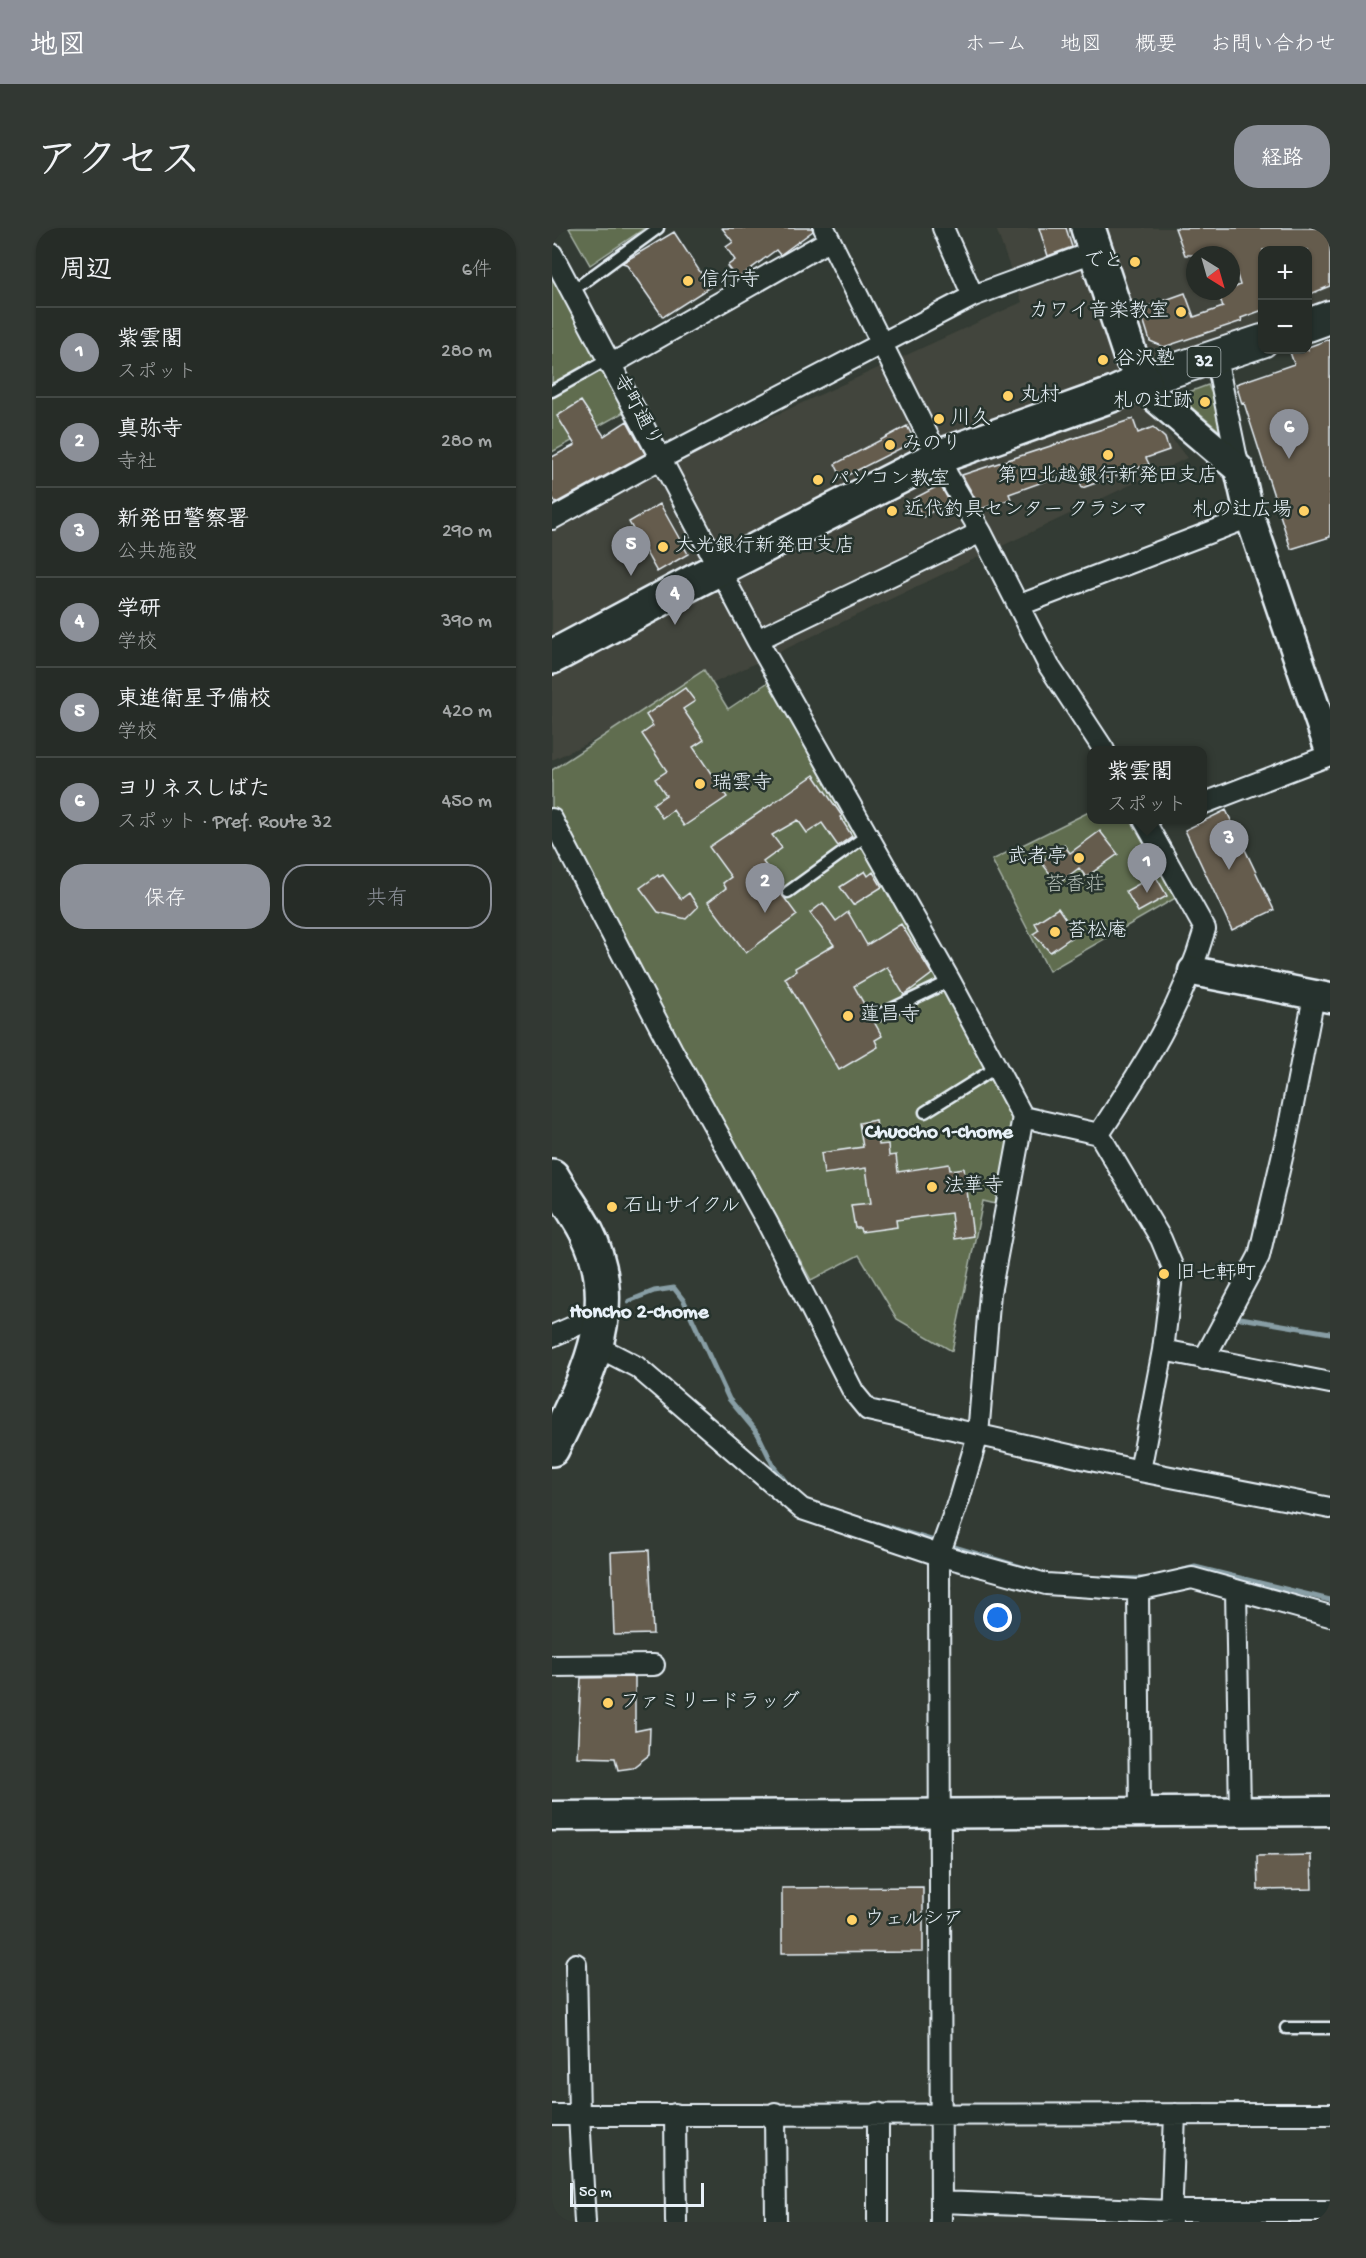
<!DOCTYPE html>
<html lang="ja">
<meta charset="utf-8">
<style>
body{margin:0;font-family:"Gochi Hand","Klee One",sans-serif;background:#323833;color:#f1f3f6}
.controls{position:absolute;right:18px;top:18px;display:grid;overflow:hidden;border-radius:12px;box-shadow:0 2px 4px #0004}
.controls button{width:54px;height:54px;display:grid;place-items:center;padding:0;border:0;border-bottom:2px solid #424844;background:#262c27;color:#f1f3f6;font:30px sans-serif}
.compass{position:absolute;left:634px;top:18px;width:54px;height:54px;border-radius:50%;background:#262c27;box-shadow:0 2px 4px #0004;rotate:143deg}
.scale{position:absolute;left:18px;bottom:15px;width:134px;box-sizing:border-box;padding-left:6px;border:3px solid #e8f1f8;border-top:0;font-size:16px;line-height:21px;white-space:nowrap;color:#e8f1f8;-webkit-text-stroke:4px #26332d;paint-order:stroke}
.you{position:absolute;left:446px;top:1390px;width:21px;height:21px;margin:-15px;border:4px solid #fff;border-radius:50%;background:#1a73e8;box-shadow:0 0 0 9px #1a73e833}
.badge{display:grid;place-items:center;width:39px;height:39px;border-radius:50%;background:#8c9099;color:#fff;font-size:20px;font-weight:700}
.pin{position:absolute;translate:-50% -50px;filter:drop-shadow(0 2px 3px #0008)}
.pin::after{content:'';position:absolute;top:32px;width:21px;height:18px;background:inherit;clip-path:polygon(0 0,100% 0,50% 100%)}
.popup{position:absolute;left:535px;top:518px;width:120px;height:78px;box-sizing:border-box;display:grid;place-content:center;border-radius:12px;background:#262c27;filter:drop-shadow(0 2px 4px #0005);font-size:20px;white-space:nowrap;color:#a4a7a7}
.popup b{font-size:22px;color:#f1f3f6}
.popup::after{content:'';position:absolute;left:50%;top:100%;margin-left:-12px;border:12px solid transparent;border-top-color:#262c27}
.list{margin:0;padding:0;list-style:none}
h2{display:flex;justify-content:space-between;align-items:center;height:78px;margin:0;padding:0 24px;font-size:26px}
h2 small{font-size:20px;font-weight:400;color:#a4a7a7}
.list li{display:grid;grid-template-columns:39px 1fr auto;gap:18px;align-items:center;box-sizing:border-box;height:90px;padding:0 24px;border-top:2px solid #424844}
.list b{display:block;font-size:22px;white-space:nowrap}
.list p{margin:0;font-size:20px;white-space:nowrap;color:#a4a7a7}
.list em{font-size:20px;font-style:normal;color:#a4a7a7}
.actions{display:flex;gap:12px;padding:18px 24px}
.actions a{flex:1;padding:14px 0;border:2px solid #8c9099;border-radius:24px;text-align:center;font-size:21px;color:#8c9099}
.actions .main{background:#8c9099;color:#fff}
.map{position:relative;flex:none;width:778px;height:1994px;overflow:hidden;border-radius:24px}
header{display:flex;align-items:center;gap:36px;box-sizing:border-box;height:84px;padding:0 30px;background:#8c9099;color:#fff}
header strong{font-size:28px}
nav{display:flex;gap:33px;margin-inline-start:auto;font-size:21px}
.intro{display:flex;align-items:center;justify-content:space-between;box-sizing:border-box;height:144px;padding:0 36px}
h1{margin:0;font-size:42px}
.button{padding:15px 27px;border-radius:24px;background:#8c9099;color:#fff;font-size:21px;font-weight:700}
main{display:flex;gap:36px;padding:0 36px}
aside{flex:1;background:#262c27;border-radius:24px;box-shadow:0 2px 4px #0004}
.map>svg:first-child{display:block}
.built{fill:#42453c;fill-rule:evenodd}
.green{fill:#606d4f;stroke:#a4afa4;stroke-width:1.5}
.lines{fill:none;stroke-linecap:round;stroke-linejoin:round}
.stream{stroke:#889ea5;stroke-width:5}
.building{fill:#655c4e;stroke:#e8f1f8;stroke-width:1.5}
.lane-casing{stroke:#e8f1f8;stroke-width:15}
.street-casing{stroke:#e8f1f8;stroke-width:24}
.secondary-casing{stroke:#e8f1f8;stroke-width:33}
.primary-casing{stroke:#e8f1f8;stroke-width:36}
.highway-casing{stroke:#e8f1f8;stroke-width:38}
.lane{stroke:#26332d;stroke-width:10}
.street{stroke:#26332d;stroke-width:20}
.secondary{stroke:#26332d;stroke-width:28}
.primary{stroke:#26332d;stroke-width:32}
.highway{stroke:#26332d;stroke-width:33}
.poi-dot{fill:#ffd166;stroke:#26332d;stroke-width:2}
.labels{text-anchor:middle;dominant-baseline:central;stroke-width:5;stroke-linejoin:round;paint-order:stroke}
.shield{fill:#26332d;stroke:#aeb8bb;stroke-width:1.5}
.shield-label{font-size:18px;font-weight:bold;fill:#e8f1f8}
.poi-label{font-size:20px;fill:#e8f1f8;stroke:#26332d;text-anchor:start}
.street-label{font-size:20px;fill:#e8f1f8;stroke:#26332d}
.park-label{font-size:20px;fill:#b2bcb4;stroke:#26332d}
.neighbourhood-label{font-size:21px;font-weight:bold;fill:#e8f1f8;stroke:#26332d}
</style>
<header>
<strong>地図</strong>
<nav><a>ホーム</a><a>地図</a><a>概要</a><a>お問い合わせ</a></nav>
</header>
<div class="intro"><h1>アクセス</h1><a class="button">経路</a></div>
<main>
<aside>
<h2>周辺<small>6件</small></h2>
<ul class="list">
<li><span class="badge">1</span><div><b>紫雲閣</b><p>スポット</p></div><em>280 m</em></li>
<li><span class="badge">2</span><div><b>真弥寺</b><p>寺社</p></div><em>280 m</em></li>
<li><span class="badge">3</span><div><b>新発田警察署</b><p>公共施設</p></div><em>290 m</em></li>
<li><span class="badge">4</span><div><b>学研</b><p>学校</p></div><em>390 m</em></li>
<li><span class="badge">5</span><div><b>東進衛星予備校</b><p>学校</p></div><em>420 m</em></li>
<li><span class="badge">6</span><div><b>ヨリネスしばた</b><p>スポット · Pref. Route 32</p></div><em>450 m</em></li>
</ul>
<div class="actions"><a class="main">保存</a><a>共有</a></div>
</aside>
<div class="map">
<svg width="778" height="1994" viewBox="0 0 778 1994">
<rect width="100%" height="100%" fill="#333b34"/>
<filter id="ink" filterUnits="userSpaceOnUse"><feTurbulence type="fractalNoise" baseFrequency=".0167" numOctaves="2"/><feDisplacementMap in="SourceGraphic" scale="12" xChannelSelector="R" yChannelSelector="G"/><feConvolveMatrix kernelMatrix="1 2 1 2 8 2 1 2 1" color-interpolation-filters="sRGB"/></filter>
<g filter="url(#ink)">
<path class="built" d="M444,0H778V73L756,81V22H710V96L568,145L635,230L0,532V298L106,241L470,74ZM643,27H679V63H643Z"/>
<path class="green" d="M17,0H93L38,37Z
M0,27L81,179L0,224Z
M656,157L665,178L669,204L626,168Z
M152,442L176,481L218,453L460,885L448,977L431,973L400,1123L345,1091L307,1027L259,1052L0,582V542Z
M539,583L540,592H582L627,668L497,743L440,632Z"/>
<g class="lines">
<path class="stream" d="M77,1073L102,1063L122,1060L132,1073L177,1171L206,1206L222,1239L237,1258
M683,1089L778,1105
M299,1288L486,1344
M628,1343L643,1339L778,1372
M548,1350L596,1351"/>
</g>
<path class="building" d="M170,0H260L261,3L228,27L224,22L185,51L175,38L183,32L174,19L181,14Z
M487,0H514L520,19L496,28Z
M623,0H778V58L756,67V22H711V82L689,90L690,93L612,119L598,113L588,81L633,65L642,89L671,79L667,67L688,57L679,27H633Z
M122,4L158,59L111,89L74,36L70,35Z
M778,111V309L739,321L692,175L690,176L684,156L742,136L738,124L756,122V119Z
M29,173L52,208L75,193L93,226L4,275L0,269V229L23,217L5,188Z
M581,191L586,205L601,199L613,210L617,222L594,230L597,236L530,260L524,242L457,266L459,271L429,281L410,247Z
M355,198L363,213L290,250L283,236Z
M388,257L400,278L388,285L386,280L371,289L361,271Z
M108,276L136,326L105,344L77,294Z
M133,460L143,473L131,481L152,512L141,519L175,569L132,598L121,582L110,590L101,576L114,567L103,551L115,543L90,506L101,498L94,487Z
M262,547L290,588L288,589L300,608L286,618L270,595L255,605L246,592L220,607L230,620L211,634L214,638L211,641L245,687L194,725L156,674L174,660L171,655L179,649L157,619Z
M674,582L722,682L680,702L633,602Z
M548,603L566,626L534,649L527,640L506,656L489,634L512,617L518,625Z
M313,643L316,648L321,644L330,659L301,677L288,659Z
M106,647L107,649L111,647L129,671L137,665L146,679L134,691L106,684L88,660Z
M603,647L615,668L586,684L574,663Z
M271,675L284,693L296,684L315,717L349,696L380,746L352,767L335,739L302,758L330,808L323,812L326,819L287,842L233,750L244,743L243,740L282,717L258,685Z
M506,680L524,706L498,724L481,706L487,702L483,695Z
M324,892L327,917L336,916L337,928L344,927L346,944L397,936L398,942L412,940L421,1008L402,1011L399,985L344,992L345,999L309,1004L308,1000H303L299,977L319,975L314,940L272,946L269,925L311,919L307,895Z
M97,1322L101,1406L62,1407L59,1324Z
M83,1449V1503L98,1500L97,1527L80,1540L66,1542L63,1530L25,1529L29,1450Z
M759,1627L760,1661L706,1662L705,1628Z
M371,1659V1724L230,1725V1660Z"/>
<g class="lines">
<defs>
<path id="lane" d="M20,63L106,0
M0,163L55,132
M236,664L315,607
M327,787L398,753
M373,884L445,839
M734,1800H778"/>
<path id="street" d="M272,0L396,248L429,304L497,438L552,522
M391,0L421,68
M0,26L205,412L398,753L471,889L438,1065L426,1207L407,1271L387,1327L389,1994
M664,130L687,241
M58,137L278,12
M0,291L110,230L421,68L544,23
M468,377L698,289
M205,412L429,304
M650,576L778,527
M0,591L120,822L215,994L302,1165L316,1182L588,1243L778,1280
M471,889L547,906L609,1011L621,1040L611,1122L588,1243
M547,906C592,838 630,780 653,701L592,592
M0,1108L32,1094L50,1093
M611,1122L778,1155
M44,1123L58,1125L85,1139L250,1281L387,1327L494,1356L586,1362L640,1350L778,1388
M652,1131L707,1028L735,908L762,768
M586,1362L588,1584
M684,1362L688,1585
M0,1438L102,1437
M24,1736L27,1887L33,1994
M223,1885L224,1994
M326,1885V1994
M123,1886L124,1994
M0,1887L778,1886
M389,1974L619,1983H778
M619,1994L623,1886"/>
<path id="secondary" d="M592,152L606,172L687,241L698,289L778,523
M641,743L778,770
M0,1588L778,1583"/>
<path id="primary" d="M756,97L778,89
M592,152L710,113"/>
<path id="highway" d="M0,429L143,353L386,229L562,166L592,152L578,127L536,0
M0,948C11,967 24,984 34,1003C74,1079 33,1152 0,1221"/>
</defs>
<use href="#lane" class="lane-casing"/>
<use href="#street" class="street-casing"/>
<use href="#secondary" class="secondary-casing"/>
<use href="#primary" class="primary-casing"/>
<use href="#highway" class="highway-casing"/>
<use href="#lane" class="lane"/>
<use href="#street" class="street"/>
<use href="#secondary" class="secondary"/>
<use href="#primary" class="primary"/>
<use href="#highway" class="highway"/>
</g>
</g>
<g class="poi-dot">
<circle cx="583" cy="34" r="6"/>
<circle cx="136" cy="53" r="6"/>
<circle cx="629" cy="84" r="6"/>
<circle cx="551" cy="132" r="6"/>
<circle cx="456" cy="168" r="6"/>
<circle cx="653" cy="174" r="6"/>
<circle cx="387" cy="191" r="6"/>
<circle cx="338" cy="217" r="6"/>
<circle cx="556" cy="227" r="6"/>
<circle cx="266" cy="252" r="6"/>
<circle cx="340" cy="283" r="6"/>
<circle cx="752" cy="283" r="6"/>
<circle cx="111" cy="319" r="6"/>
<circle cx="148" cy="556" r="6"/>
<circle cx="527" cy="630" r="6"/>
<circle cx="503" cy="704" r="6"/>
<circle cx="296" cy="788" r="6"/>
<circle cx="380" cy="959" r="6"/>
<circle cx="60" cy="979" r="6"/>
<circle cx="612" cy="1046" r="6"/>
<circle cx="56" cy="1475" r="6"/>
<circle cx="300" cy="1692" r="6"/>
</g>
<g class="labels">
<rect class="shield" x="635.5" y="119" width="33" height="30" rx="4.5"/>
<g class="shield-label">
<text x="652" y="134">32</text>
</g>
<g class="poi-label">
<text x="571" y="34" text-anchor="end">でと</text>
<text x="148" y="53">信行寺</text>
<text x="617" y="84" text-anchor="end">カワイ音楽教室</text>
<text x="563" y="132">谷沢塾</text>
<text x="468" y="168">丸村</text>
<text x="641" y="174" text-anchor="end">札の辻跡</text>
<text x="399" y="191">川久</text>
<text x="350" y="217">みのり</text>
<text x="556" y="249" text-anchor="middle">第四北越銀行新発田支店</text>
<text x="278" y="252">パソコン教室</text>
<text x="352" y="283">近代釣具センター クラシマ</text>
<text x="740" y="283" text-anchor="end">札の辻広場</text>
<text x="123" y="319">大光銀行新発田支店</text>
<text x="160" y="556">瑞雲寺</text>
<text x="515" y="630" text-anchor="end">武者亭</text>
<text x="515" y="704">苔松庵</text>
<text x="308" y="788">蓮昌寺</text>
<text x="392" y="959">法華寺</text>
<text x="72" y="979">石山サイクル</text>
<text x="624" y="1046">旧七軒町</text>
<text x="68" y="1475">ファミリードラッグ</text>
<text x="312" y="1692">ウェルシア</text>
</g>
<g class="street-label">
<text transform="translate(84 183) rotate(61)">寺町通り</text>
</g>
<g class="park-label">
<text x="523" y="658">苔香荘</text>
</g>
<g class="neighbourhood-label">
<text x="387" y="905">Chuocho 1-chome</text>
<text x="87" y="1085">Honcho 2-chome</text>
</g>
</g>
</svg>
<div class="controls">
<button>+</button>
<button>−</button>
</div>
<svg class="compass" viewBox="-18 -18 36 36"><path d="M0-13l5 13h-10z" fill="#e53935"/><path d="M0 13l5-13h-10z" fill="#a4a7a7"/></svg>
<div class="scale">50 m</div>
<div class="you"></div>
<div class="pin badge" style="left:595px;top:665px">1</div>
<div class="popup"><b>紫雲閣</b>スポット</div>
<div class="pin badge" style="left:213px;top:685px">2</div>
<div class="pin badge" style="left:677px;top:642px">3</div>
<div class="pin badge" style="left:123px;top:397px">4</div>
<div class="pin badge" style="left:79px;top:348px">5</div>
<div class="pin badge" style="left:737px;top:231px">6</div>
</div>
</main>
